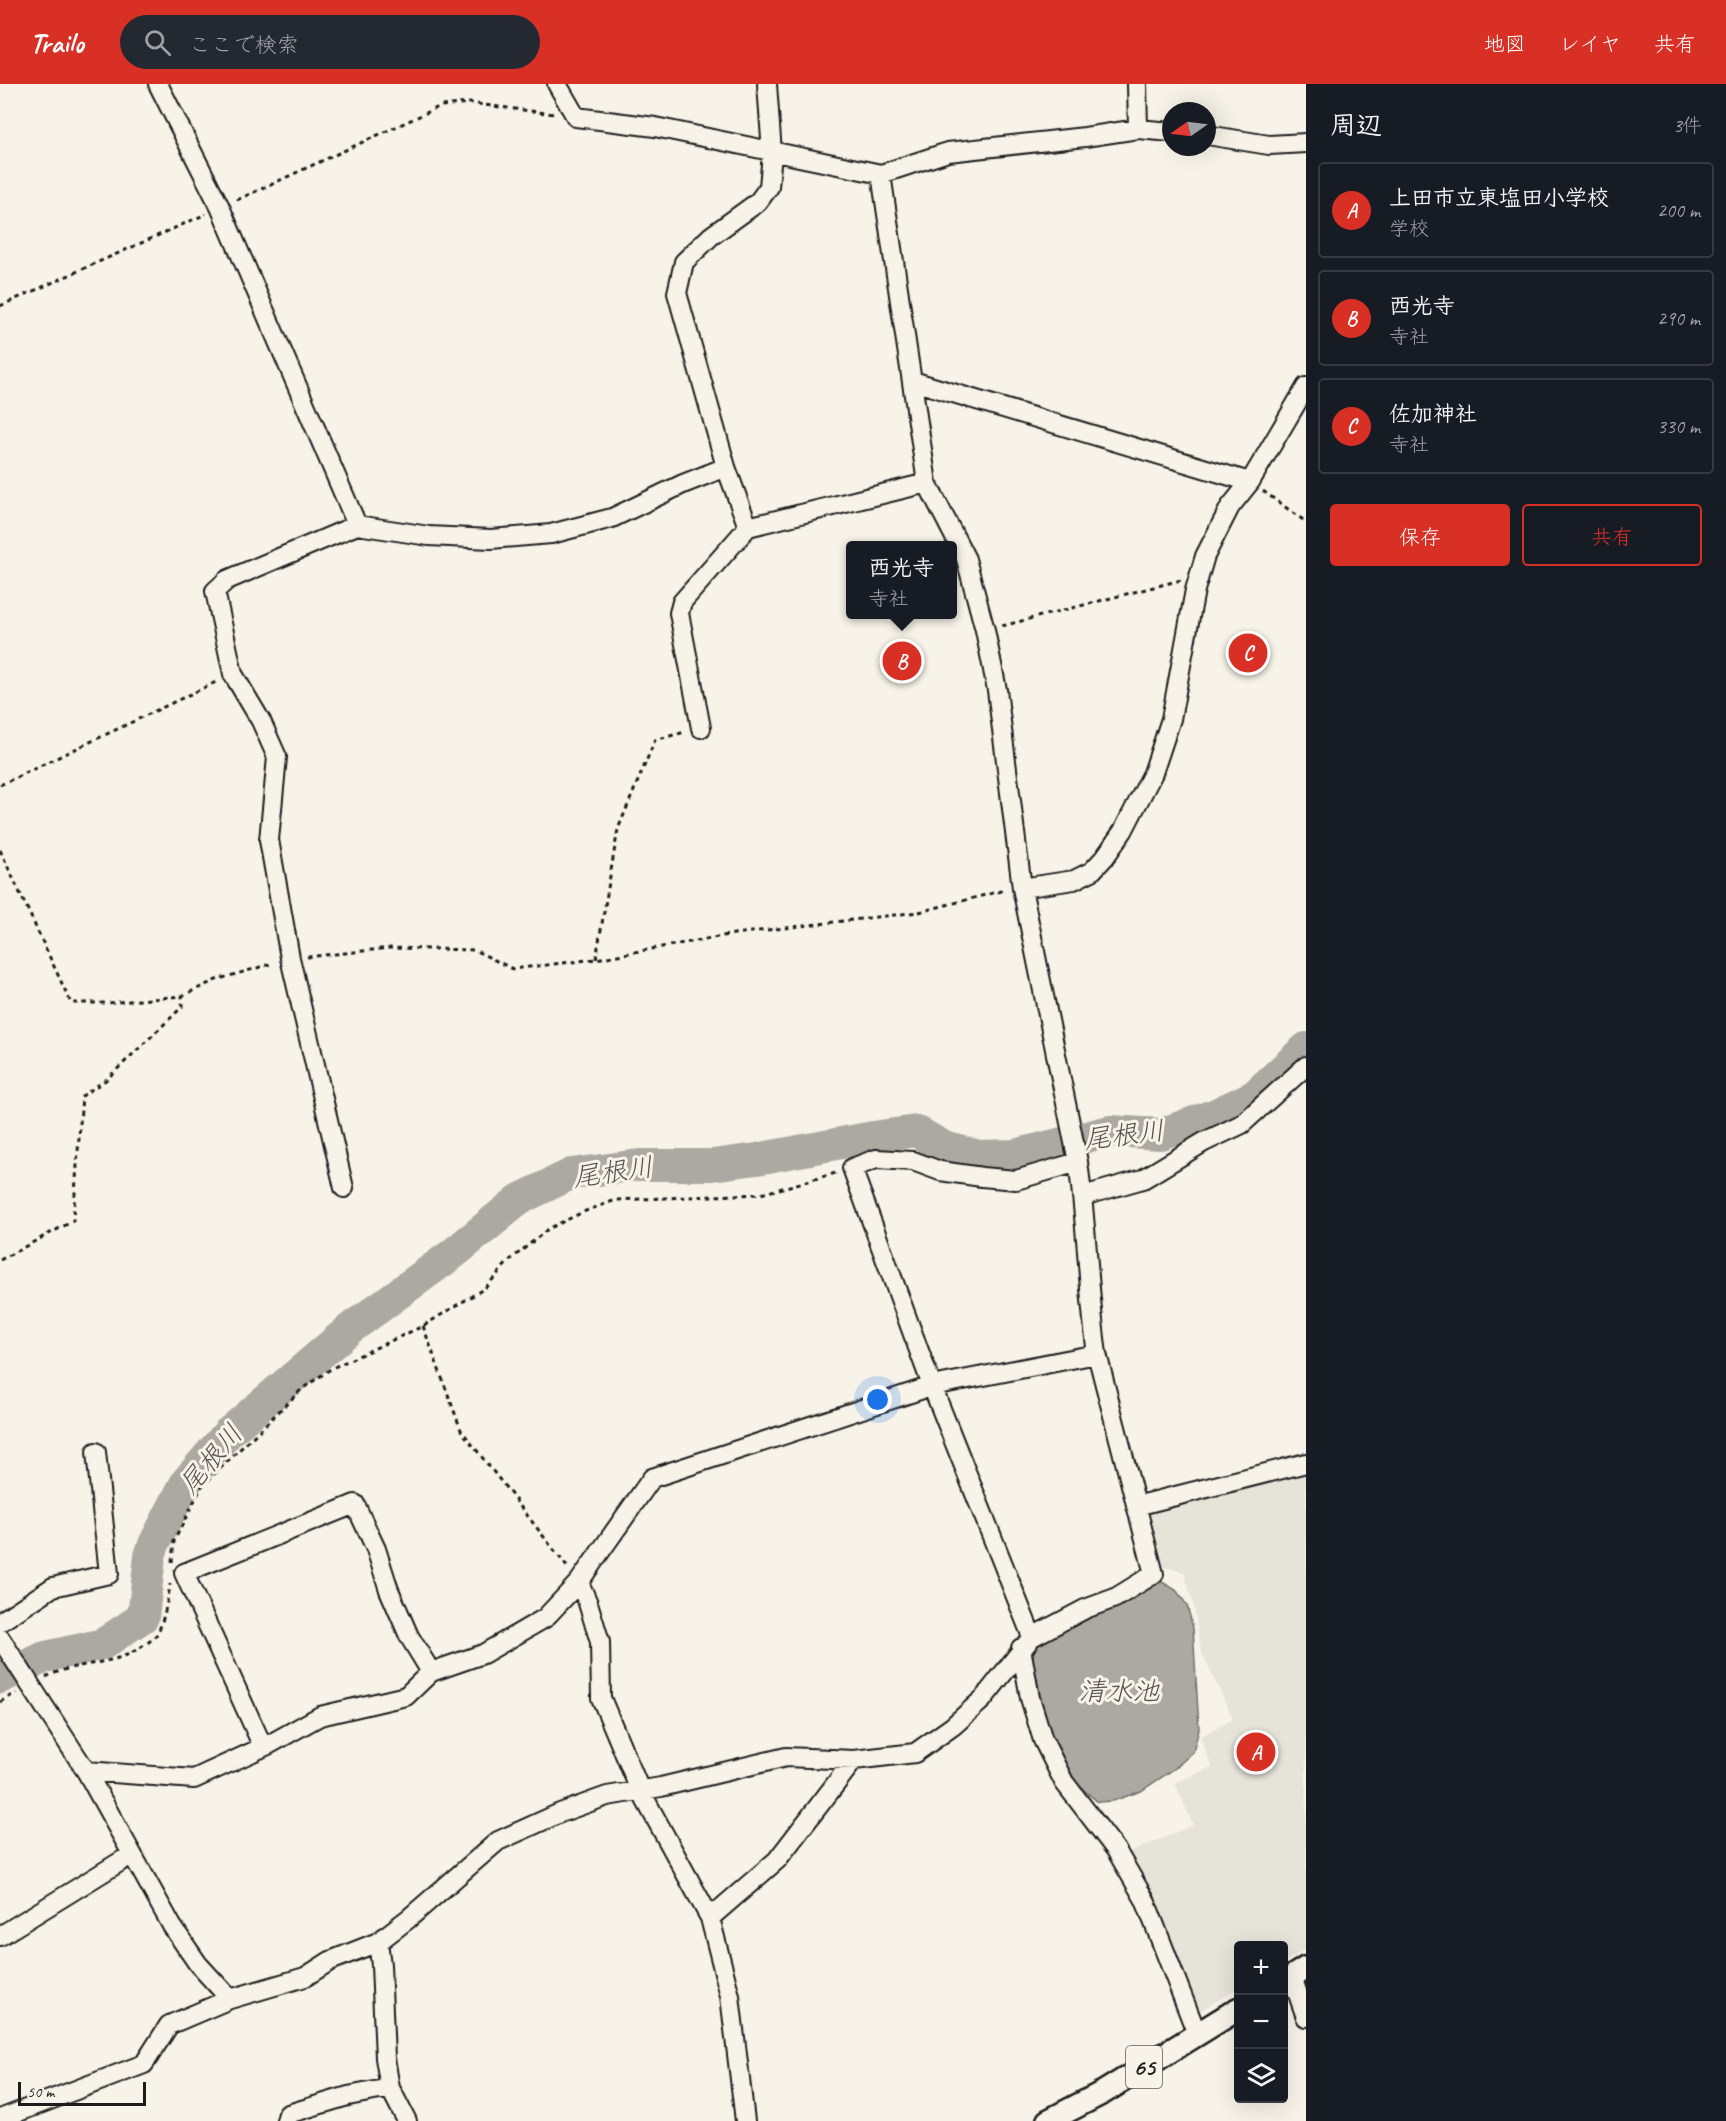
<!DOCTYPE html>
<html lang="ja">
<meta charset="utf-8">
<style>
body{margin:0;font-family:Caveat,"Klee One",sans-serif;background:#242831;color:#f1f3f6}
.controls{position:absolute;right:18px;bottom:18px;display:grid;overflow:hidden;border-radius:6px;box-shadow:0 6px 24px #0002}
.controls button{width:54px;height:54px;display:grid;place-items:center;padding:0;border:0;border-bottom:2px solid #363941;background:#171b24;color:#f1f3f6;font:30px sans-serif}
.compass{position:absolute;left:1162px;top:18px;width:54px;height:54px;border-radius:50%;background:#171b24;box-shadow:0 6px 24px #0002;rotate:256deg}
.scale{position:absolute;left:18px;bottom:15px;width:128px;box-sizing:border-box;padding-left:6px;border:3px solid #1c1c1c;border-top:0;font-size:16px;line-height:21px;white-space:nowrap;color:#1c1c1c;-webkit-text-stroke:4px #f7f3e8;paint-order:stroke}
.you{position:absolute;left:878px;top:1316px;width:21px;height:21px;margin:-15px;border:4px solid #fff;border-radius:50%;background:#1a73e8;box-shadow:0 0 0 9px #1a73e833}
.badge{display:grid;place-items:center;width:39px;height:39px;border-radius:50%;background:#d93025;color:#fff;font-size:20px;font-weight:700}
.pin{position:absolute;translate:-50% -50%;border:3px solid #fff;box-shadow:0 2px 6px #0006}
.popup{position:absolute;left:846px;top:457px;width:111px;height:78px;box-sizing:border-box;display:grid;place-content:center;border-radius:6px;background:#171b24;filter:drop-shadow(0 2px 4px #0005);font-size:20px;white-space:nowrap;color:#9ea1a6}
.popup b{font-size:22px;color:#f1f3f6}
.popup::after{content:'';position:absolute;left:50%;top:100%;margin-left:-12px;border:12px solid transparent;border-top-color:#171b24}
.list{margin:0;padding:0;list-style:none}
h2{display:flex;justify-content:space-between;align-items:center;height:78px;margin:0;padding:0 24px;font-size:26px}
h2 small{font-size:20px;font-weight:400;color:#9ea1a6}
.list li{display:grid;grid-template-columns:39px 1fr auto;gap:18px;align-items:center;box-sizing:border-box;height:96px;margin:0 12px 12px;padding:0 12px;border:2px solid #363941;border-radius:6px}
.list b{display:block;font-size:22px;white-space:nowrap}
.list p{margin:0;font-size:20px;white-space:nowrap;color:#9ea1a6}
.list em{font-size:20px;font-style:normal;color:#9ea1a6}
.actions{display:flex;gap:12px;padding:18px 24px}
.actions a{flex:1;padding:14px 0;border:2px solid #d93025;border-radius:6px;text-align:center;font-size:21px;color:#d93025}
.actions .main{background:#d93025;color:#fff}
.icon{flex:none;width:33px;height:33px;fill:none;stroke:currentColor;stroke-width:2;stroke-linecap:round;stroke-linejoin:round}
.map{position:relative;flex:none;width:1306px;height:2037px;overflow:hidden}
header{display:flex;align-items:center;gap:36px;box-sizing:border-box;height:84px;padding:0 30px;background:#d93025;color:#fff}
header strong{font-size:28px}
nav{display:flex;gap:33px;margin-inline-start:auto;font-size:21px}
.search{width:420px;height:54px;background:#242831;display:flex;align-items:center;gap:15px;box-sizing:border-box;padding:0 21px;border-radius:33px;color:#9ea1a6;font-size:22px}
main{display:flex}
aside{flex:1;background:#171b24}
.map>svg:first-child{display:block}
.built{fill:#e6e3d9}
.water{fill:#aca9a2;stroke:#72716c;stroke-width:1.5}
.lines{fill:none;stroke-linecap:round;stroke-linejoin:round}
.river{stroke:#aca9a2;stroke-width:32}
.minor-casing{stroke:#1c1c1c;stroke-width:22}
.major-casing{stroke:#1c1c1c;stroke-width:27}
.path{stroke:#1c1c1c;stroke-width:3;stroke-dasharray:4.5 4.5;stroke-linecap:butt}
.minor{stroke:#f7f3e8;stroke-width:18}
.major{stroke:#f7f3e8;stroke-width:22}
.labels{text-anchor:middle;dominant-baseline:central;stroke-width:6;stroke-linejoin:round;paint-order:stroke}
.shield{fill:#f7f3e8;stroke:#5e5c59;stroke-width:1.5}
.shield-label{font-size:24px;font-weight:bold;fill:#1c1c1c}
.water-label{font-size:27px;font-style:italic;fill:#565452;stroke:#f7f3e8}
</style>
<header>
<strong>Trailo</strong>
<div class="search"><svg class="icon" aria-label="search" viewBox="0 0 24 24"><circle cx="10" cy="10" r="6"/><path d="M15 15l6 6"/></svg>ここで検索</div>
<nav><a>地図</a><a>レイヤ</a><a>共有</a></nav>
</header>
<main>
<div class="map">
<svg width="1306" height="2037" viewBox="0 0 1306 2037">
<rect width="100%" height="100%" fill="#f7f3e8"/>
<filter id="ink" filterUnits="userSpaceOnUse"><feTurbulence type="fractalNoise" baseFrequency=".0167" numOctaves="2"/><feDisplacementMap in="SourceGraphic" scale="12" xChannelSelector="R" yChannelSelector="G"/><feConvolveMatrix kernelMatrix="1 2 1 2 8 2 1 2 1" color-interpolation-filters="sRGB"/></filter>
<g filter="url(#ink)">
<path class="built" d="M1306,1383V1865L1284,1878V1862H1238V1904L1198,1928L1128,1769L1193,1741L1175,1699L1212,1683L1200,1653L1233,1635L1201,1567L1193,1518L1184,1488L1161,1482L1146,1425Z"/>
<path class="water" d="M1162,1498L1176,1506L1187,1521L1193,1544L1199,1645L1193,1668L1174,1685L1141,1707L1113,1717L1098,1718C1089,1710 1077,1702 1071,1692C1057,1669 1025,1591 1035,1565C1037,1560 1044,1555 1047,1551L1151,1499Z"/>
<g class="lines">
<path class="river" d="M0,1594L45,1573L103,1560L143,1533L150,1472L154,1460L186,1398L228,1349L351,1244L454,1169L520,1115L571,1090L639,1081H712L757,1075L873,1053L916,1047L944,1063L979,1072L1015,1071L1110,1047L1161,1050L1216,1030L1254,1012L1306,964"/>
<defs>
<path id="minor" d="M158,0L220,123L357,441
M557,0L576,33L655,43L881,90L948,68L1085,53L1138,45L1171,48
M767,0L772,69L769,103L758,118L711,152L684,178L677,209L726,383L748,443L927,399
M1137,0L1138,45
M1207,51L1269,61L1306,59
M913,297L1250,398
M701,644L679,529L682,518L748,443
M1022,804L1074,796L1092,787L1105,773L1123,747L1153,689L1171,635L1195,506L1205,472L1230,423L1250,398L1306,303
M344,1104L290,874L269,756L277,673L261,637L233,590L215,507L227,496L357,441L429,452L491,455L551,450L612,434L683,400L726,383
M1083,1112L1143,1095L1204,1058L1242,1040L1306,982
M1136,1422L1306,1379
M579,1498L588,1519L600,1558L601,1614L640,1706L710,1834L730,1912L745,2037
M0,1538L53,1503L109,1490L96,1368
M1032,1553L932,1302L852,1084L876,1075L913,1077L940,1087L982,1093L1016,1096L1078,1078
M0,1554L86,1687L172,1842L198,1880L230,1915
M1021,1564L1030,1614L1043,1656L1064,1698L1116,1766L1145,1816L1197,1950
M263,1663L184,1489L355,1420L376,1465L389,1506L409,1552L431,1588
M86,1687L194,1695L270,1660L320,1632L406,1612L431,1588L483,1570L545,1534L579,1498L652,1394L932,1302L1097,1270
M710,1834L777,1776L854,1676
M0,1852L131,1771
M378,1858L381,1881L385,1974L390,2004L407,2037
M1292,1893L1306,1933
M0,2035L144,1980L169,1941L230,1915L305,1893L330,1877L378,1858L408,1835L498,1757L560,1729L607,1712L661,1703L786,1673L854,1676L915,1669L953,1642L983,1615L1032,1553L1085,1525L1115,1514L1154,1490L1097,1270C1088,1206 1087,1142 1078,1078L1022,804L997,606L985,546L966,475L927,399L881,90
M286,2037L288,2030L348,2012L390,2004"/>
<path id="major" d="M1284,1898L1306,1884
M1048,2037L1104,2008L1238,1925"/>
</defs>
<use href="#minor" class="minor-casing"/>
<use href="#major" class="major-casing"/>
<path class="path" d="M237,116L441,22L469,19L554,30
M0,222L206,130
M1263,407L1306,438
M1002,542L1181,496
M0,701L218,597
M0,766L71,919H108L182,912L216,896L274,879
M307,873L391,864L474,866L513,885L596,875L734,850L919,828L1005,806
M596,875L618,745L655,656L685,648
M0,1176L73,1137L82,1012L107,995L182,923V912
M423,1242L461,1346L568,1484
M172,1478L174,1457L202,1402L302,1305L332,1284L423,1242L485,1204L509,1177L548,1145L583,1128L616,1116L761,1110L836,1089
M46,1593C69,1581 94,1581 118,1574C128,1572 152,1558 157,1550C163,1540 169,1511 170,1500
M0,1618L16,1609"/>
<use href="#minor" class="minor"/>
<use href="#major" class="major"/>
</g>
</g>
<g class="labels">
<rect class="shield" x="1126" y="1962" width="36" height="42" rx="4.5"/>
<g class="shield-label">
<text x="1144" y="1983">65</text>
</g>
<g class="water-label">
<text transform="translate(1124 1051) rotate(-7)">尾根川</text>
<text transform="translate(613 1088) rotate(-8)">尾根川</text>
<text transform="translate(211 1375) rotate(-50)">尾根川</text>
<text x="1119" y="1607">清水池</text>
</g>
</g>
</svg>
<div class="controls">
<button>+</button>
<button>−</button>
<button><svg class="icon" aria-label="layers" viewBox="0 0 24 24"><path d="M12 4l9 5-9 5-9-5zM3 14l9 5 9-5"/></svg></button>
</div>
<svg class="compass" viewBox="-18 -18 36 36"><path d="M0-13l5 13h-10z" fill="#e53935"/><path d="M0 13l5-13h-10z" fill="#9ea1a6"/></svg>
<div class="scale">50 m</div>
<div class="you"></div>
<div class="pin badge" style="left:1256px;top:1668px">A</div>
<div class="pin badge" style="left:902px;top:577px">B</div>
<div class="popup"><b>西光寺</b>寺社</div>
<div class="pin badge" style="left:1248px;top:569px">C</div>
</div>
<aside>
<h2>周辺<small>3件</small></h2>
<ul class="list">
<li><span class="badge">A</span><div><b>上田市立東塩田小学校</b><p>学校</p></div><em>200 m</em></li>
<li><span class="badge">B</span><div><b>西光寺</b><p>寺社</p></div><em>290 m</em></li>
<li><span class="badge">C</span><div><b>佐加神社</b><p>寺社</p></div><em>330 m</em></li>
</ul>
<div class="actions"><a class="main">保存</a><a>共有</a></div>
</aside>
</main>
